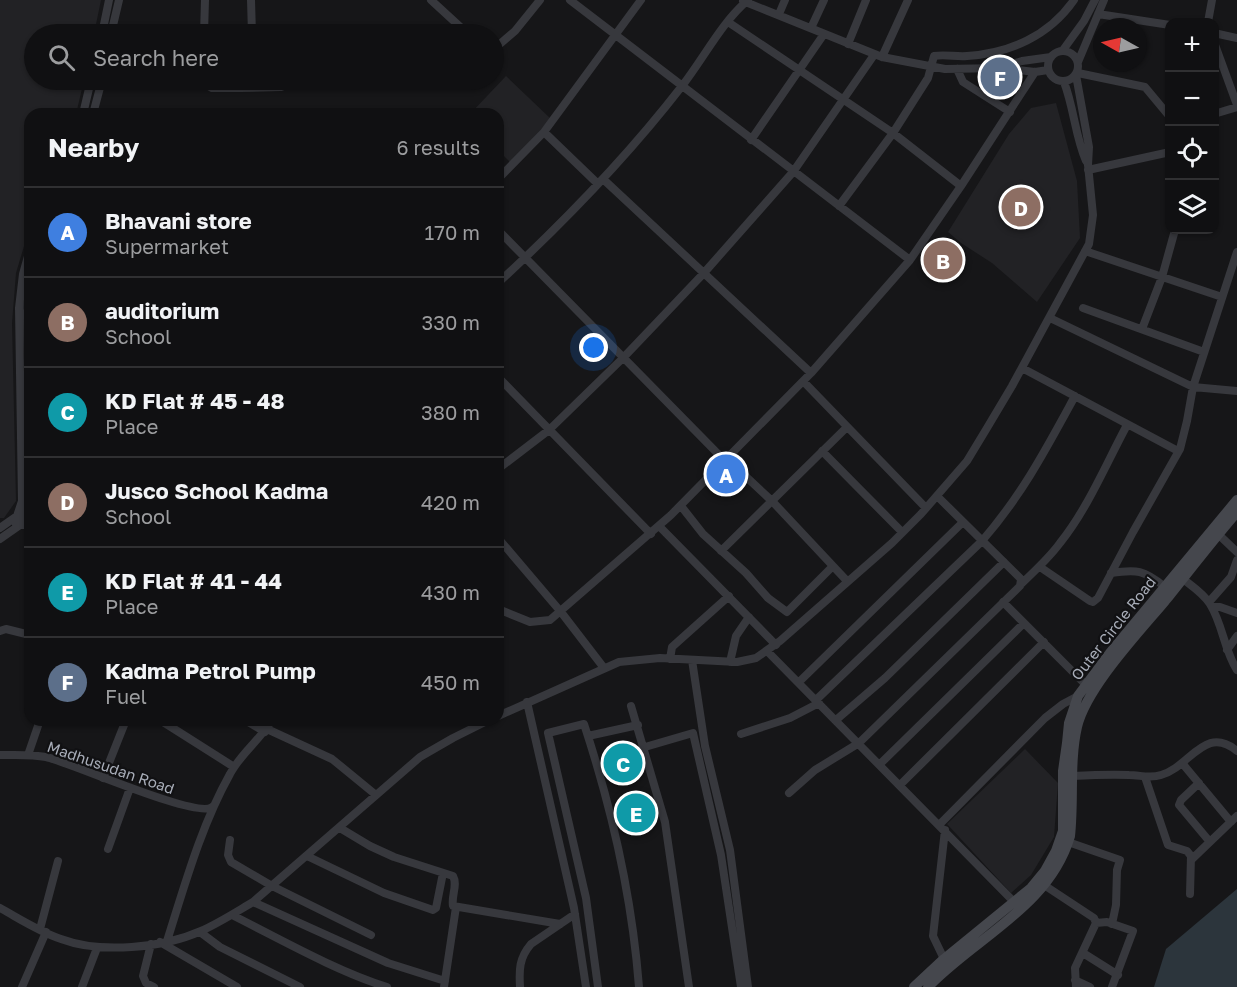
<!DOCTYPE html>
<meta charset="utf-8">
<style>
body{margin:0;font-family:"Golos Text",sans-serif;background:#1e1e20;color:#f1f3f6}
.controls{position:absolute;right:18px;top:18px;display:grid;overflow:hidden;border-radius:12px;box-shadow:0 2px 4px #0004}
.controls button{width:54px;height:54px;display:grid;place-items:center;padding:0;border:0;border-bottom:2px solid #303032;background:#101012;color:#f1f3f6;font:30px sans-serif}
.compass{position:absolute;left:1093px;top:18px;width:54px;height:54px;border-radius:50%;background:#101012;box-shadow:0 2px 4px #0004;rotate:278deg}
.you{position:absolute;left:594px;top:348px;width:21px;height:21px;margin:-15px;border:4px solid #fff;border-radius:50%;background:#1a73e8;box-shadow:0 0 0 9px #1a73e833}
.badge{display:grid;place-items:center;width:39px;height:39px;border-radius:50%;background:#8c9099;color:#fff;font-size:20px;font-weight:700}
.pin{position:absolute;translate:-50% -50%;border:3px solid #fff;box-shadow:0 2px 6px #0006}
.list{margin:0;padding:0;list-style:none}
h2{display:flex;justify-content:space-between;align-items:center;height:78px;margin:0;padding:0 24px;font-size:26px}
h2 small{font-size:20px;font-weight:400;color:#9c9d9f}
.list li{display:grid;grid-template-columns:39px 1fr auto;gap:18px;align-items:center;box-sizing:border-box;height:90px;padding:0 24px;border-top:2px solid #303032}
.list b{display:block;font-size:22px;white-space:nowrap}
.list p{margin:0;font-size:20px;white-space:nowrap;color:#9c9d9f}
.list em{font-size:20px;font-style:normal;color:#9c9d9f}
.icon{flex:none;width:33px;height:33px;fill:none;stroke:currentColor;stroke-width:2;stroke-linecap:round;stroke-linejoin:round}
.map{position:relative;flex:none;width:1237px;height:987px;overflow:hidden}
.search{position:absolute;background:#101012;box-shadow:0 2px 4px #0004;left:24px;top:24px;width:480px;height:66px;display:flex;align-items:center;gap:15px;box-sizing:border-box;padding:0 21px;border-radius:33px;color:#9c9d9f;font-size:22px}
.panel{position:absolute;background:#101012;box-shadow:0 2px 4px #0004;left:24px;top:108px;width:480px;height:618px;border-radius:18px}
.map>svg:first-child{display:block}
.built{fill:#222225}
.water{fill:#2c353c}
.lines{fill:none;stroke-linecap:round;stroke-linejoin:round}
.minor{stroke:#37383d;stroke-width:8}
.secondary{stroke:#45474d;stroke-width:10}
.labels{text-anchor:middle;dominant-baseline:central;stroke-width:4.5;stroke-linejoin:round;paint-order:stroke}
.street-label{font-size:15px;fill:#a8adb8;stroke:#111113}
</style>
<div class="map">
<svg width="1237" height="987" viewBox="0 0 1237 987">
<rect width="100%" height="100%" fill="#161618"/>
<path class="built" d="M0,0H101L94,34H34V80H84L76,114H30V226L16,273L12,323L16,501L4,518H0Z
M506,76L551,119L510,162L498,150V114H470Z
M1056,103L1077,181L1080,238L1037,302L992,263L961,243L948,232L1009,134L1031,108Z
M945,236L962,251L946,283L922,268Z
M1025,749L1058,783L1054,837L1031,875L1011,893L947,824Z"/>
<path class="water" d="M1237,889V987H1154L1166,949Z"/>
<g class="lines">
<path class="minor" d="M251,0L252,34
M431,0L468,34
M570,0L910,260
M743,1L882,57L945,69L1002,68L1035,72L1048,70
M779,14L785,0
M1098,14L1170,25
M728,22L893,133L961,186
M1208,22L1212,0
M811,28L824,0
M1214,33L1237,38
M102,34L109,0
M111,34L119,0
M204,34L205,0
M1214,42L1237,105
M848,44L866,0
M494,49L515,31L540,0
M1063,50L1084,21L1095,0
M1048 66a15 15 0 1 1 30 0a15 15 0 1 1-30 0Z
M882,57L908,0
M1078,62L1104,0
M1003,67L1022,61L1051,57
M957,69L963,82L1010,112
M1078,73L1145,87L1170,117
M205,80L207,85L212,88H241L281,87L301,80
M1064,82C1074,108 1075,136 1086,161
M83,114L91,80
M93,114L102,80
M1214,114L1237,107
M544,132L598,184
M751,140L824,34
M1088,170L1170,152
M498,179L544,132L641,0
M603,179L811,373
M839,206L893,133L928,78L934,56C945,54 956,57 967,56C1010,53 1049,36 1074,0
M498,230L725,461
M1085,251L1222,297
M30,281L27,311L30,440
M498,283C564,222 627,157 682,86C704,58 721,23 748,0
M1083,308L1204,352
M1050,318L1193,387L1237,391
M1142,329L1162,277L1175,230
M1022,368L1178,451
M498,377L651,534
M803,381L926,508
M822,451L902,532
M727,459L772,501L847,581
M498,469L549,430L623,358L703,274L793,172L874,55
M681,506L703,534L746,573L768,598L787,612L833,566
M16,525H30
M659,526L776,645
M0,528L17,516L22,501L19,308L23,274L30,249
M1218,534L1237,552
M498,538L561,612L604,668
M0,539L20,525L30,504
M721,551L847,427
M1040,567L1090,601L1093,602L1098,598L1133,532L1180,449L1187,421L1193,387L1237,252
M1111,573C1137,569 1144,570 1165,587
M1183,579C1192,586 1204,594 1210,604C1223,625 1224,650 1237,670
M1021,584C1035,571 1049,558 1060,543C1088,508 1106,464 1127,425
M1003,602L1086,685
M1209,602L1231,577L1237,560
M1212,607H1220L1237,613
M498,609L530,622L550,620L671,515L811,373L910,260L961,186L1035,72
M0,631L6,629L30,635
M1227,650L1237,636
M768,652L1017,905
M670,659L672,647L729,596
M692,660L705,746L730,850L748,987
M730,662L736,636L749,617
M799,682L963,522
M816,700L982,541C1022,495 1046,449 1075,396
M527,702L574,908L586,987
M631,706L665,822L689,987
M498,716L619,662L660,658L737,662L756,658L780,641L892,543L921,514L967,461L987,428L1012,386L1089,244L1093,215L1088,165L1089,147L1076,75
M160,720L234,767
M245,720L265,732
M836,720L885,678L1004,562
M267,729L332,759L376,795
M741,734L790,718L819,703
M588,736L638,725
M645,747L693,733L721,855L741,987
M0,755C15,755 31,754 46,757C72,763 197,819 212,807
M28,755L40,720
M1182,763L1231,822
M880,764L1024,623
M1072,776C1091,775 1110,774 1129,775C1140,775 1150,779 1161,775C1190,767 1205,724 1237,751
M1145,777L1168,845L1187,851L1191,856L1190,894
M103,778L126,720
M1199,783L1181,800L1179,805L1210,842
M900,785L1044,642
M789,793L815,770L859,743L1020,586L1021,580L1020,578L937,496
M940,824L1045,718L1063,704L1078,696
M340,828L370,846L394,857L453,876C458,885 451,896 453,906L560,924
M230,840L228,855L231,862L272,886L371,935
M1068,842L1120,860L1117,870L1116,905L1112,924
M108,849L130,788
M307,856L384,893L433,910L436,908L443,873
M1191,860L1237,816
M1044,885L1094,918L1096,923L1075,968L1076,987
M253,902L388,963L445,981
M0,908C20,919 40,932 61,939C101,954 163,948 201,931C219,923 236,912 253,902L420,757L453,738L489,720
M232,915C280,939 336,971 387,987
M1096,923L1107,922L1133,931L1112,987
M40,929L58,861
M200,932L220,947L300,987
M167,941C185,884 201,826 230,774C241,753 260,740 272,720
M160,942L237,987
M151,944L143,976L146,983L154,987
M1083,953L1118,975
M944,959L933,936L945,830
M1075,980L1090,987
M22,987L46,932
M82,987L97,948
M444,987L456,907
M520,987C519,970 519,958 531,944L575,914
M598,987L586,898L548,733L584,724C612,809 632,897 639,987"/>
<path class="secondary" d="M914,987L944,959L1031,888L1045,871L1056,851L1063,831V771L1067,743L1069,723L1078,696L1110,653L1237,500
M928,987C976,937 1049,907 1070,836C1074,800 1069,762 1077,727C1086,688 1139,632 1165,601C1189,571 1212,541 1237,512"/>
</g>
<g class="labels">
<g class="street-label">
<text transform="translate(1113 628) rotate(-52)">Outer Circle Road</text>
<text transform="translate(111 767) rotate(19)">Madhusudan Road</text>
</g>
</g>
</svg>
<div class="controls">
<button>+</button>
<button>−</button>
<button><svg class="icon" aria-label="locate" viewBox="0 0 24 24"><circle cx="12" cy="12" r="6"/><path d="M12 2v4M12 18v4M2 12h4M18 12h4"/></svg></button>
<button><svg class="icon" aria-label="layers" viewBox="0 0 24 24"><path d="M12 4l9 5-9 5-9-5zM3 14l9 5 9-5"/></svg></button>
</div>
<svg class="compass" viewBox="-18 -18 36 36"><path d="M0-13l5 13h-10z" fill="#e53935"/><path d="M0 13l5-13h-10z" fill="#9c9d9f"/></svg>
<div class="you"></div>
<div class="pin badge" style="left:726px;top:474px;background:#3f7fe0">A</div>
<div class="pin badge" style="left:943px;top:260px;background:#8d6e63">B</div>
<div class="pin badge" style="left:623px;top:763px;background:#0f9aa8">C</div>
<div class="pin badge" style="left:1021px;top:207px;background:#8d6e63">D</div>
<div class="pin badge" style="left:636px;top:813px;background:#0f9aa8">E</div>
<div class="pin badge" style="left:1000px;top:77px;background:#5c6f8a">F</div>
<div class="search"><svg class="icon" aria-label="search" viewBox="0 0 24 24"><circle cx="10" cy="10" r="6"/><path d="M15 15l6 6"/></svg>Search here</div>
<section class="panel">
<h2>Nearby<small>6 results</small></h2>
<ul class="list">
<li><span class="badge" style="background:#3f7fe0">A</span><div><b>Bhavani store</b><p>Supermarket</p></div><em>170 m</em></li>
<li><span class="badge" style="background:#8d6e63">B</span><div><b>auditorium</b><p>School</p></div><em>330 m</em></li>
<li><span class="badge" style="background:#0f9aa8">C</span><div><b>KD Flat # 45 - 48</b><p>Place</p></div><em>380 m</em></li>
<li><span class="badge" style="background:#8d6e63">D</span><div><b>Jusco School Kadma</b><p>School</p></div><em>420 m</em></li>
<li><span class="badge" style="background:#0f9aa8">E</span><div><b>KD Flat # 41 - 44</b><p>Place</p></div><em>430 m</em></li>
<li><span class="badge" style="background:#5c6f8a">F</span><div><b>Kadma Petrol Pump</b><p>Fuel</p></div><em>450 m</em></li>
</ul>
</section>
</div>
